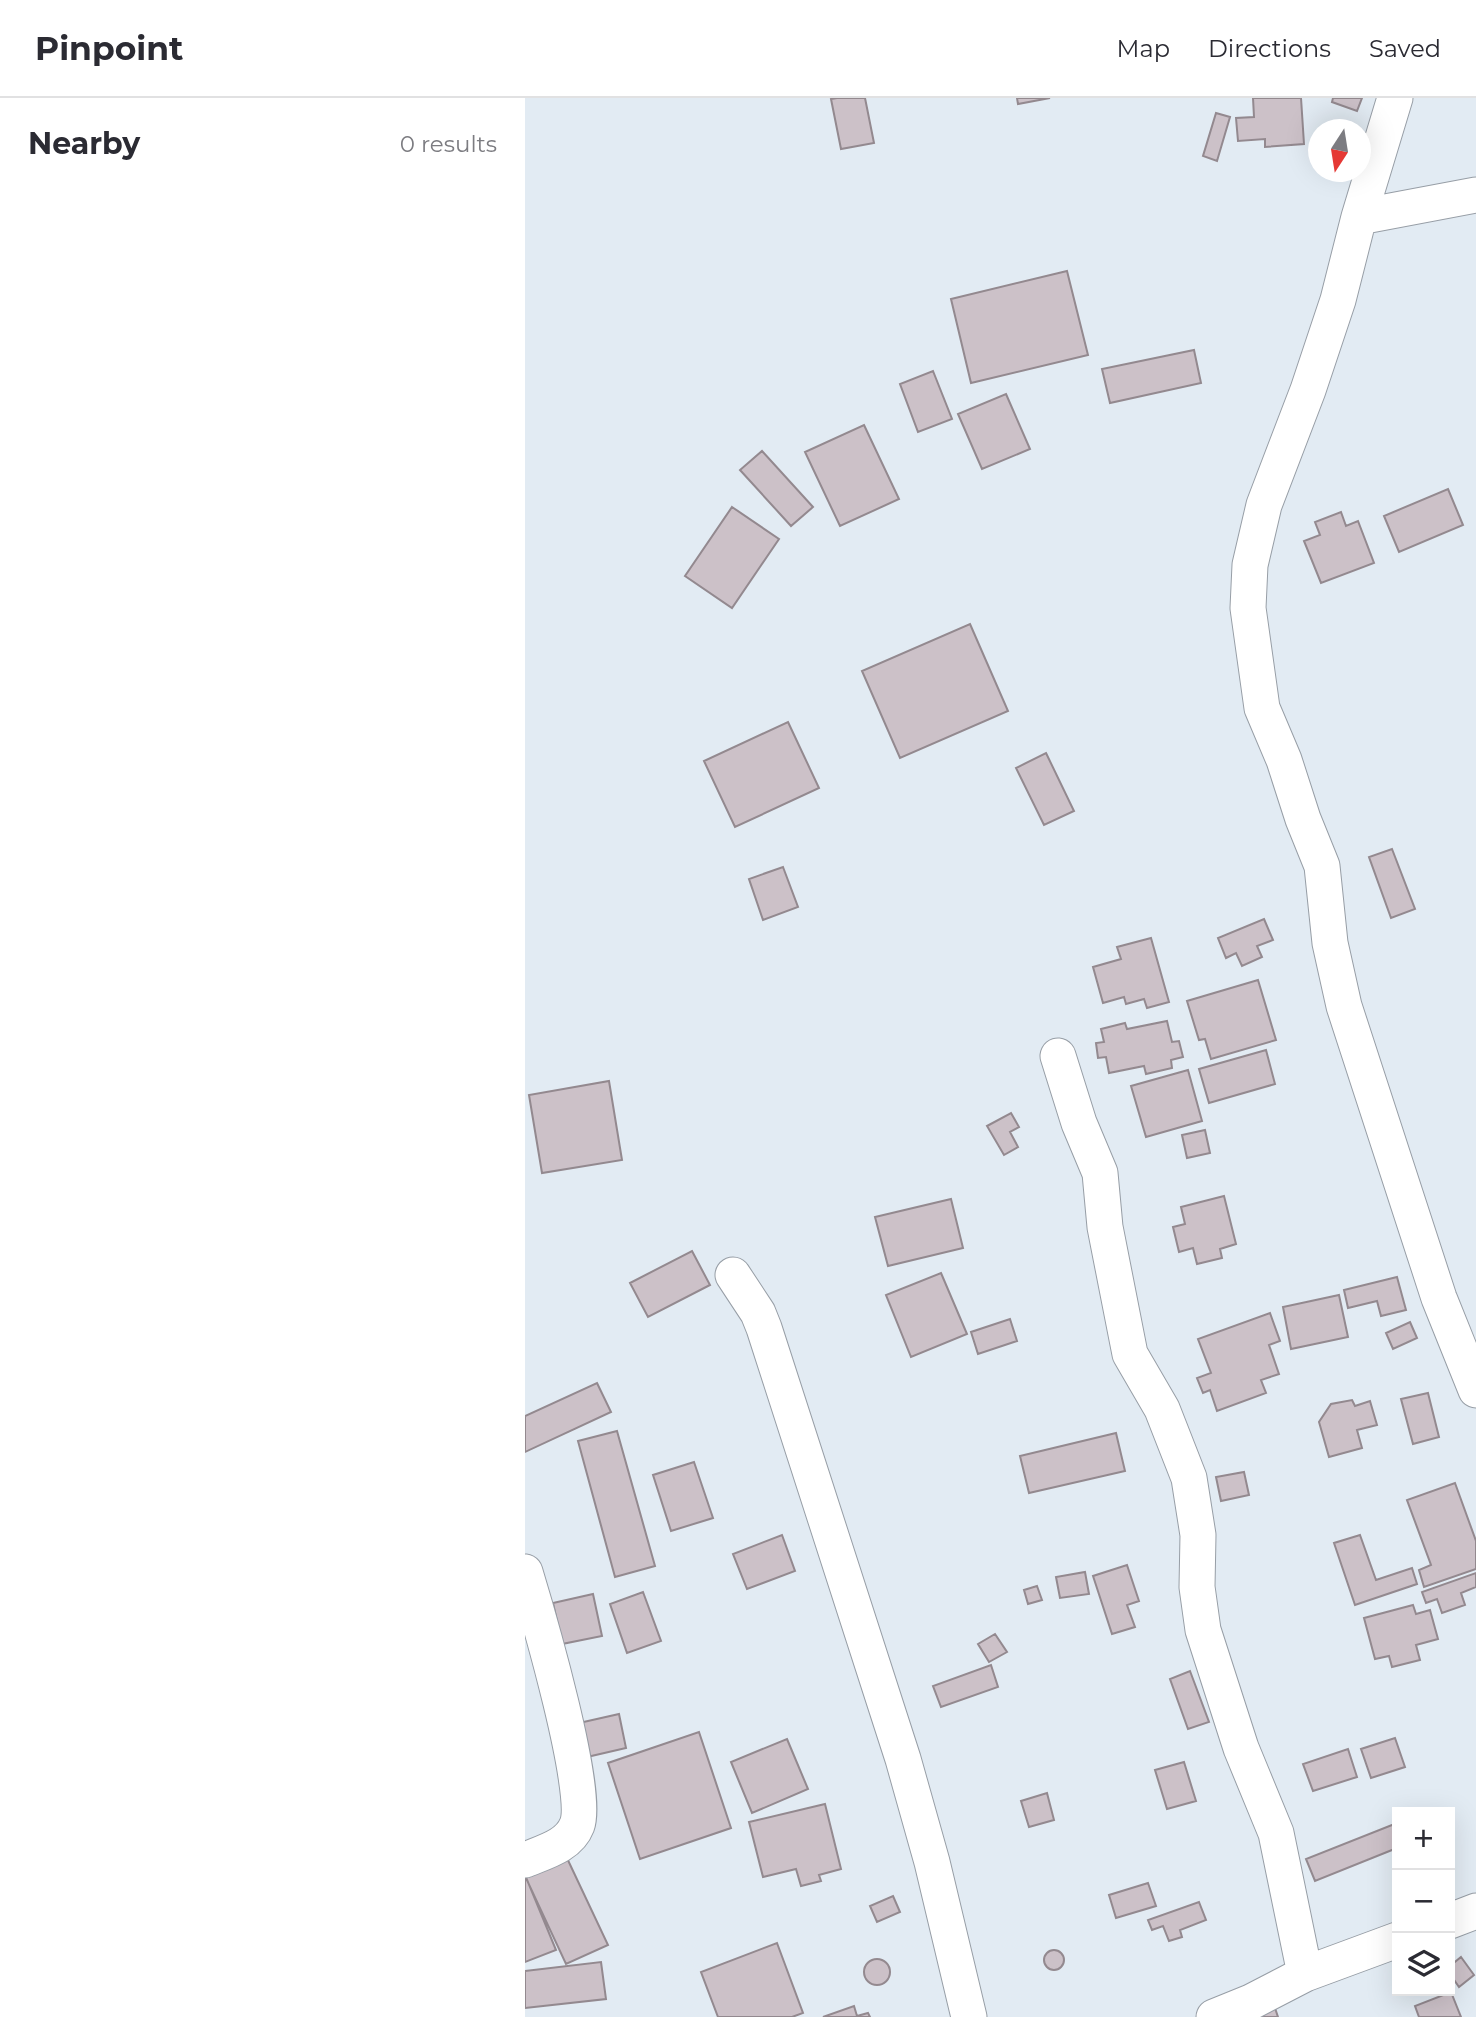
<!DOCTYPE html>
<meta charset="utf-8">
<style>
body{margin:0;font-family:Montserrat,sans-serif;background:#f7f7f7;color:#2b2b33}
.controls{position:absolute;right:21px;bottom:21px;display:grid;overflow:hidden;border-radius:0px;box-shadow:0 7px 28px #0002}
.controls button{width:63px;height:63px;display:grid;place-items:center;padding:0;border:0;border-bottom:2px solid #e1e1e2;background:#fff;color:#2b2b33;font:35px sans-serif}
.compass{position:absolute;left:783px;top:21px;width:63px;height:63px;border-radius:50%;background:#fff;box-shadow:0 7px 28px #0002;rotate:192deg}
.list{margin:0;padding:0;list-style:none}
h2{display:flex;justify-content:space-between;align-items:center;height:91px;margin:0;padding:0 28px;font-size:30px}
h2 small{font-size:23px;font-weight:400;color:#7c7c81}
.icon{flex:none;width:38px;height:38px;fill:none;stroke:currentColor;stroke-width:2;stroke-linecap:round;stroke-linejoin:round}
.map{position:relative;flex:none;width:951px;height:1919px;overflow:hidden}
header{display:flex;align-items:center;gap:42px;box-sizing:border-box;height:98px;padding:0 35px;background:#fff;border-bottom:2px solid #e1e1e2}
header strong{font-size:33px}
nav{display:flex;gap:38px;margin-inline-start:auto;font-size:24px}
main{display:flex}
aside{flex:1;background:#fff}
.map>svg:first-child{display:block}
.building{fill:#ccc1c8;stroke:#93898f;stroke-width:2}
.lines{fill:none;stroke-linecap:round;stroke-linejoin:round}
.minor-casing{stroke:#979ea6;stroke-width:37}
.minor{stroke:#fff;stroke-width:35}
</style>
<header>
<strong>Pinpoint</strong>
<nav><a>Map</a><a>Directions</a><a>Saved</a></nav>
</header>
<main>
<aside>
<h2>Nearby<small>0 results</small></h2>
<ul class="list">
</ul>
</aside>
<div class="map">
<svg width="951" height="1919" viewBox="0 0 951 1919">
<rect width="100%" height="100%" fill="#e2ebf3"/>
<path class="building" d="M312,0H340L349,45L316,51L306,1Z
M492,0H525L493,6Z
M728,0H776L779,46L740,49V41L713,43L711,20L729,19Z
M808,0H837L832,13L807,4Z
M691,15L705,19L692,63L678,58Z
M542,173L563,257L446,285L426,201Z
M669,252L676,285L585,305L577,271Z
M408,273L427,321L393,334L375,286Z
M481,296L505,351L457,371L433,316Z
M339,327L374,401L315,428L280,354Z
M237,353L288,409L266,428L215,372Z
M923,391L938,427L874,454L859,418Z
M207,409L254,441L207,510L160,478Z
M816,414L821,428L833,423L849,465L796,485L779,443L795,437L790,424Z
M445,526L483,613L375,660L337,573Z
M263,624L294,690L210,729L179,663Z
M521,655L549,713L519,727L491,670Z
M867,751L890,811L866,820L844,759Z
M258,769L273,809L238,822L224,781Z
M739,821L748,842L732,848L737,859L717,868L711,855L701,860L693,840Z
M626,840L644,904L622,910L619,901L601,906L599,899L578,905L568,869L596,861L592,849Z
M733,882L751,942L686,961L680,941L674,942L662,903Z
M642,923L647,944L654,943L658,959L646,962L647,970L621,976L619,968L584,975L581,959L573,960L571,945L579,944L576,931L600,925L602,931Z
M741,952L750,986L684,1005L674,971Z
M663,972L677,1023L621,1039L606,988Z
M84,983L97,1062L17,1075L4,997Z
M486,1015L494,1029L485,1034L493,1049L479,1057L462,1028Z
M680,1032L685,1055L662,1060L657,1037Z
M699,1098L711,1146L695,1151L697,1160L672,1166L668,1150L654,1154L648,1129L660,1126L656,1109Z
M426,1101L438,1150L363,1168L350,1119Z
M167,1153L185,1187L123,1219L105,1185Z
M416,1175L442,1236L386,1259L361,1197Z
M872,1179L881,1212L856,1218L852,1203L823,1210L819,1192Z
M814,1197L823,1239L766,1251L758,1209Z
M745,1215L755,1243L744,1247L754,1276L736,1282L741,1295L692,1313L685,1292L678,1295L672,1280L686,1275L673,1241Z
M485,1221L492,1243L453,1256L446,1234Z
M885,1224L892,1240L868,1251L861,1235Z
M72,1285L86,1314L0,1354V1318Z
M903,1295L914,1339L888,1346L876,1301Z
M827,1302L830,1308L845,1303L852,1327L832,1332L837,1350L804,1359L794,1324L806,1306Z
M92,1333L130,1468L90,1479L53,1343Z
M591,1335L600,1373L504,1395L495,1358Z
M169,1364L188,1420L146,1433L128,1377Z
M719,1374L724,1397L696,1403L691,1379Z
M930,1385L951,1443V1471L899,1489L894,1472L906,1467L882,1402Z
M257,1437L270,1473L222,1491L208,1456Z
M835,1437L851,1482L887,1470L892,1486L830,1507L809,1445Z
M602,1467L614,1503L602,1507L610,1529L587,1536L568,1478Z
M560,1474L564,1496L535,1500L531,1479Z
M951,1475V1489L936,1495L940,1507L917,1515L912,1501L901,1505L897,1494Z
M512,1488L517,1502L503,1506L499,1492Z
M118,1494L136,1543L102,1555L85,1506Z
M68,1496L77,1538L37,1546L28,1505Z
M888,1507L891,1516L905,1512L913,1541L891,1547L895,1562L867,1569L864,1558L850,1561L839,1520Z
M470,1536L482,1554L464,1564L453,1546Z
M466,1567L473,1589L416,1609L408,1588Z
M665,1573L684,1624L663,1631L645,1581Z
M94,1616L101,1650L62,1659L54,1625Z
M174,1634L206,1730L115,1761L83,1665Z
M870,1640L880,1669L846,1680L836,1651Z
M262,1641L283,1691L227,1715L206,1664Z
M823,1651L832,1679L788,1693L778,1666Z
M659,1664L671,1703L642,1711L630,1672Z
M522,1695L529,1722L504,1729L496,1703Z
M300,1706L316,1771L294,1777L296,1783L276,1788L271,1771L238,1779L224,1724Z
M872,1725V1750L790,1783L781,1761Z
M41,1758L83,1847L41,1866L0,1778Z
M0,1777L31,1852L0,1864Z
M623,1785L631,1808L591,1820L584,1797Z
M368,1798L375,1814L352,1824L345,1808Z
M674,1804L681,1822L655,1832L657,1839L644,1843L638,1828L627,1832L623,1822Z
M252,1845L278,1915L267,1919H193L176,1874Z
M519 1862a10 10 0 1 1 20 0a10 10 0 1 1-20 0Z
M936,1859L949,1877L934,1889L925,1876V1868Z
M339 1874a13 13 0 1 1 26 0a13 13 0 1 1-26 0Z
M76,1864L81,1901L0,1910V1873Z
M926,1894L936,1919H894L890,1908Z
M329,1908L332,1918L343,1915L345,1919H298Z
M750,1910L753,1919H723Z"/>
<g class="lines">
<defs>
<path id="minor" d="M870,0L834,119L813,202L783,292L739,407L725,467L723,510L737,610L759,662L778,721L797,768L805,845L819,908L914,1200L951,1292
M834,119L951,97
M533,958L554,1025L575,1075L580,1129L605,1256L637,1311L664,1380L673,1437L672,1489L678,1532L716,1650L751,1735L780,1876
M208,1177L233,1215L239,1230L378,1661L407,1764L444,1919
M0,1474C13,1517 65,1694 52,1727C44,1748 19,1754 0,1762
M925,1823L951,1813
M689,1919L726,1904L780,1876L872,1842"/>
</defs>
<use href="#minor" class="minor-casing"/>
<use href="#minor" class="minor"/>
</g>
</svg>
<div class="controls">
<button>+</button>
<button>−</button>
<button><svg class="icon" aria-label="layers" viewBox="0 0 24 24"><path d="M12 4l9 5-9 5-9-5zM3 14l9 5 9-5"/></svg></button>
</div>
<svg class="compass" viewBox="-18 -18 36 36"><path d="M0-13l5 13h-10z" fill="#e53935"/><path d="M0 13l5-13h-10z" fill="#7c7c81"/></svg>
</div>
</main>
